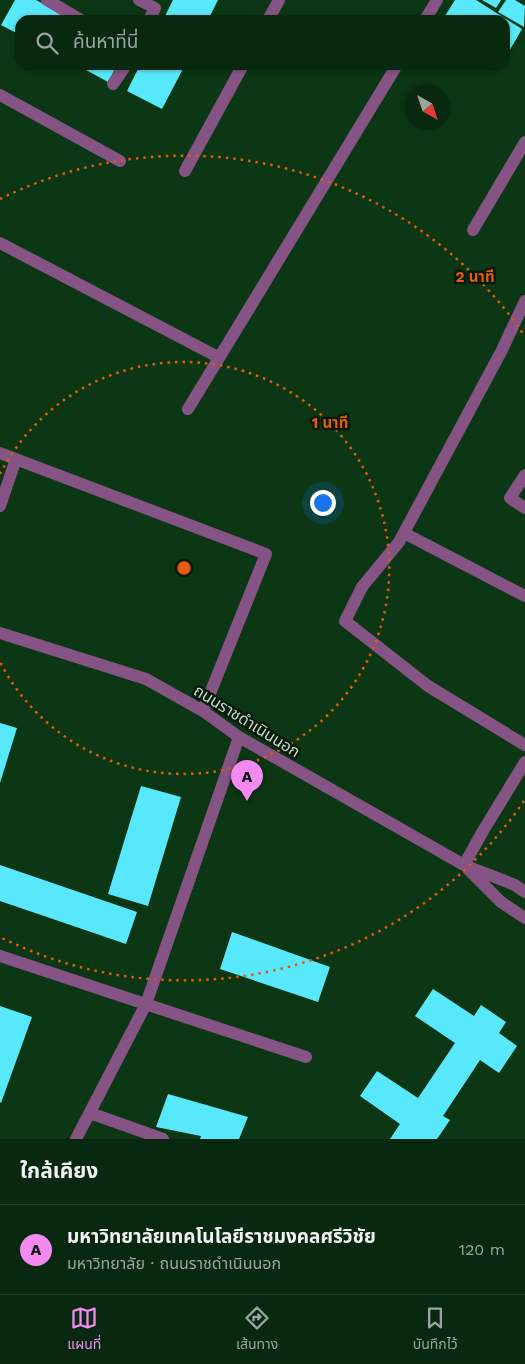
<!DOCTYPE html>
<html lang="th">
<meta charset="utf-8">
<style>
body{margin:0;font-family:"Work Sans","Noto Sans Thai",sans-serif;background:#16351e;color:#f1f3f6}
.compass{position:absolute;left:405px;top:85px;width:45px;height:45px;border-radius:50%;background:#082910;box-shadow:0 1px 4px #0004;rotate:140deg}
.you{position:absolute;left:322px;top:502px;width:18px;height:18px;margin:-12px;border:4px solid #fff;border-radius:50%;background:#1a73e8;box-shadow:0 0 0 8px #1a73e833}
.badge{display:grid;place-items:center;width:32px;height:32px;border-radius:50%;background:#f38af2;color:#111;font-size:16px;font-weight:700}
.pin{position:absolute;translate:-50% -41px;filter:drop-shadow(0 1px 2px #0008)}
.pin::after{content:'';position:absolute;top:26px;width:18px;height:15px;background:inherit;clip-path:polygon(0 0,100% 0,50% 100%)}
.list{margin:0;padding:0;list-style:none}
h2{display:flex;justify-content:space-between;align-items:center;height:65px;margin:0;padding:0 20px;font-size:21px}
h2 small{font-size:16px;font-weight:400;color:#98a69f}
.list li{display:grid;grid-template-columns:32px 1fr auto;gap:15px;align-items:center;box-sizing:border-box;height:90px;padding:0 20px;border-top:1px solid #294530}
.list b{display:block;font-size:19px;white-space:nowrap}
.list p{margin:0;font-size:16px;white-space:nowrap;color:#98a69f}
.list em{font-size:16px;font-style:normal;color:#98a69f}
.icon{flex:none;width:28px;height:28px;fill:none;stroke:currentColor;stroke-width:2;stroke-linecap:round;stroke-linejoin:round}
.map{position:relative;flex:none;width:525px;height:1139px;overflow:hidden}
.search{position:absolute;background:#082910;box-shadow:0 1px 4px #0004;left:15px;right:15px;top:15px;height:55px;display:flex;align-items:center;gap:12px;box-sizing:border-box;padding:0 18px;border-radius:15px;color:#98a69f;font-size:19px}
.sheet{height:155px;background:#082910}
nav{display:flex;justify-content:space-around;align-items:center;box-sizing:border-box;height:70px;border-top:1px solid #294530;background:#082910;font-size:14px;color:#98a69f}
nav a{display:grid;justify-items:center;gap:2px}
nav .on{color:#f38af2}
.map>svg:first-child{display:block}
.building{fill:#58e8fb}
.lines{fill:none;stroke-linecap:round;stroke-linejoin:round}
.minor{stroke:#865385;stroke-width:12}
.ring{fill:none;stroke:#e8590c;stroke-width:2.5;stroke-dasharray:2.5 5}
.labels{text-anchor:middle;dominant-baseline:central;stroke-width:5;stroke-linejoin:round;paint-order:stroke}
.street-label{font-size:16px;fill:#c3dac5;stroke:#081a0b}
.centre{fill:#e8590c;stroke:#081a0b;stroke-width:2.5}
.ring-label{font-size:15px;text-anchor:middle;font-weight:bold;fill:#e8590c;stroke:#081a0b;stroke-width:5;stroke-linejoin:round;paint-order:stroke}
</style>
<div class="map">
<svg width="525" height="1139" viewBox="0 0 525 1139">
<rect width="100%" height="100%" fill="#0b3715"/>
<path class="building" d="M15,0H36L73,20H20V35L1,25Z
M173,0H218L208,20H163Z
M455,0H476L522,29L505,58V20H445L443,19Z
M482,0H501L496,8Z
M506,0H515L525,6L524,27L498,12Z
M77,65H117L108,82Z
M140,65H185L162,109L127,91Z
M0,723L17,728L0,783Z
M141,786L181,797L148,906L108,894Z
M0,865L137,912L126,944L0,901Z
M232,932L330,967L318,1002L220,969Z
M433,989L474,1016L481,1005L506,1022L499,1033L517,1046L499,1073L480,1060L443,1116L450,1120L437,1139H390L400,1124L360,1096L377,1071L418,1098L455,1043L415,1016Z
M0,1006L32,1017L1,1103L0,1102Z
M168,1094L248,1117L239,1139H200L201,1136L156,1127Z"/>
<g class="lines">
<path class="minor" d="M47,0L81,20
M139,0L155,8L149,20
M268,20L279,0
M425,20L437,0
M113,84L126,65
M0,95L120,161
M185,171L243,65
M473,230L525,142
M0,243L218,357
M525,301L502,350L399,542L362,587L345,621L428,686L525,745
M188,409L397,65
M0,453L266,554L203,711
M525,475L510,498L525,508
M0,506L16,459
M404,533L525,596
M0,633L146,679L203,711L239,737L464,865L515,885L525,892
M464,865L483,831L525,762
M468,869L501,902L525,918
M0,956L306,1057
M90,1113L163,1139
M76,1139L146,1004L239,737"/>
</g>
<g class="ring">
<path d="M0 474A206 206 0 1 1 0 662"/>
<path d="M524 801A412 412 0 0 1 0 937M0 199A412 412 0 0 1 524 335"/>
</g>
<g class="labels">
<g class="street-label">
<text transform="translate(247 721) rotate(32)">ถนนราชดำเนินนอก</text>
</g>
</g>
<circle cx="184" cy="568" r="8" class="centre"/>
<g class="ring-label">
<text x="475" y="282">2 นาที</text>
<text x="330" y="428">1 นาที</text>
</g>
</svg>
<svg class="compass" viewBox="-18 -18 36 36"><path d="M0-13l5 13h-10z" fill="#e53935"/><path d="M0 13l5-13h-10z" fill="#98a69f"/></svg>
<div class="you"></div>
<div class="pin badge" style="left:247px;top:801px">A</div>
<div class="search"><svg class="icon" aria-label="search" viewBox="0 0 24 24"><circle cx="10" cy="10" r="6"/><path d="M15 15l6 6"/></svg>ค้นหาที่นี่</div>
</div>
<section class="sheet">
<h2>ใกล้เคียง<small></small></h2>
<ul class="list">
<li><span class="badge">A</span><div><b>มหาวิทยาลัยเทคโนโลยีราชมงคลศรีวิชัย</b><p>มหาวิทยาลัย · ถนนราชดำเนินนอก</p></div><em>120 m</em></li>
</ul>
</section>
<nav>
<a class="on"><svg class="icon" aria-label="map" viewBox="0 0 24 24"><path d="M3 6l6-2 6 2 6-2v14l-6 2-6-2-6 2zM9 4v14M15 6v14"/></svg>แผนที่</a>
<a><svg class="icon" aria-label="directions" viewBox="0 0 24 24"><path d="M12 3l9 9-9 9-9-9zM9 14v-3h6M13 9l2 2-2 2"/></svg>เส้นทาง</a>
<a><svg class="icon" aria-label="saved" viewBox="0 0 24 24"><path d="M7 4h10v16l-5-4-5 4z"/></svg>บันทึกไว้</a>
</nav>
